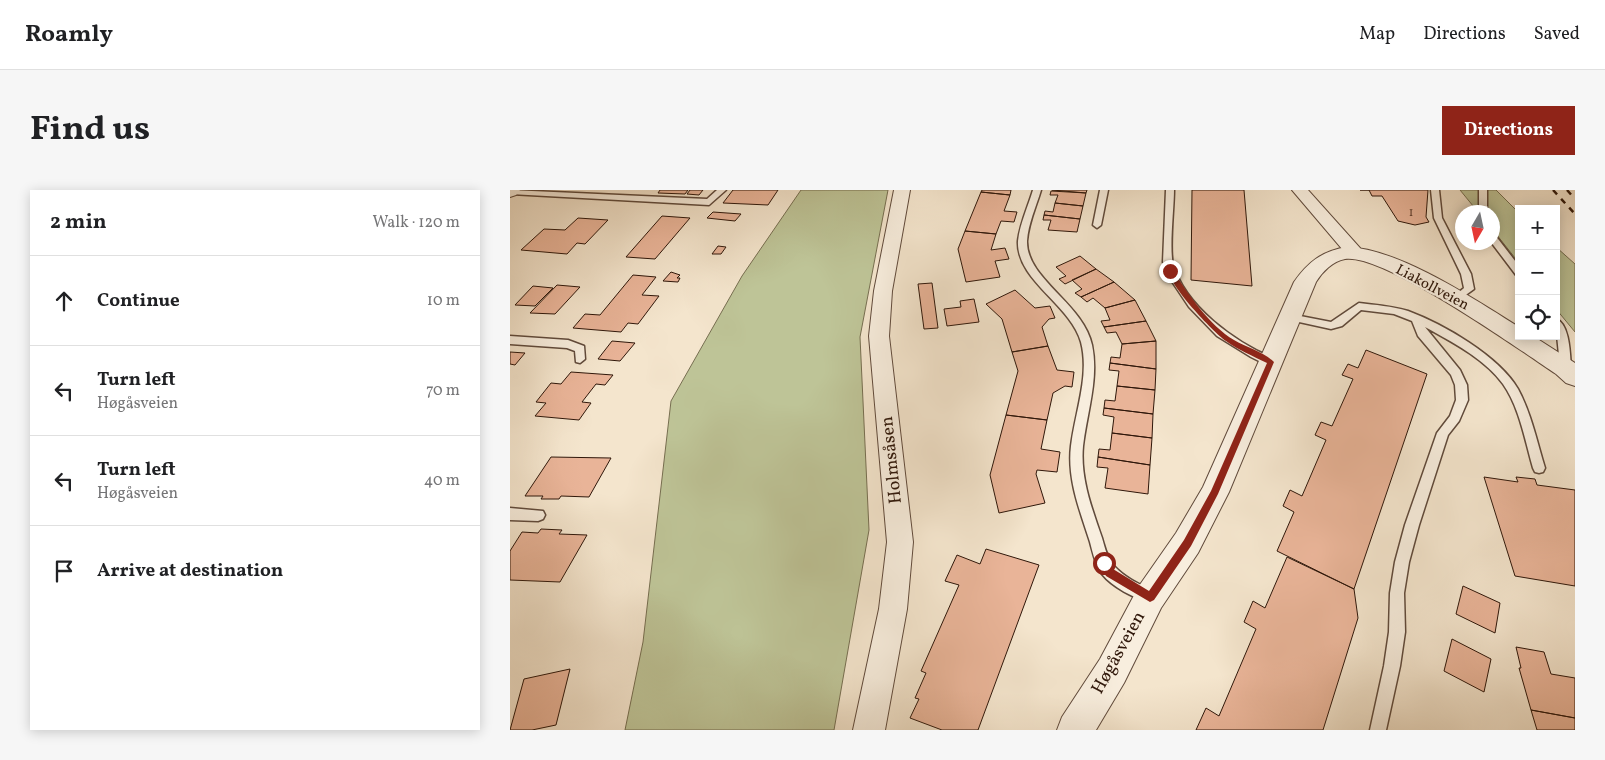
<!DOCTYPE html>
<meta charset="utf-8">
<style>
body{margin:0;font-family:Vollkorn,serif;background:#f6f6f6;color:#202124}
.controls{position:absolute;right:15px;top:15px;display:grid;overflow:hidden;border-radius:0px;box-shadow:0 2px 12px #0003}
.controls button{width:45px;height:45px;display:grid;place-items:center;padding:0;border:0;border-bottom:1px solid #e0e0e0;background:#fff;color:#202124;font:25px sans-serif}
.compass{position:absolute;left:945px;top:15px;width:45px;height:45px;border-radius:50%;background:#fff;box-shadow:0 2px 12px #0003;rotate:189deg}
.stop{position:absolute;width:15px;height:15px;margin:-11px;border:4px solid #8f2418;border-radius:50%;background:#fff}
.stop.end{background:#8f2418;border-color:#fff;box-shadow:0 1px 5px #0008}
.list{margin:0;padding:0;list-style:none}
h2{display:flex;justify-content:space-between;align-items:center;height:65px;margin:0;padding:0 20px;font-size:21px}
h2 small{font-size:16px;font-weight:400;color:#757577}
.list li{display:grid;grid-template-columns:32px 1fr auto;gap:15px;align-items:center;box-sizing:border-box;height:90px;padding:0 20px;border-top:1px solid #e0e0e0}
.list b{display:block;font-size:19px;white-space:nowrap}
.list p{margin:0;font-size:16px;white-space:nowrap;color:#757577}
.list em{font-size:16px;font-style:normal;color:#757577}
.icon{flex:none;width:28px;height:28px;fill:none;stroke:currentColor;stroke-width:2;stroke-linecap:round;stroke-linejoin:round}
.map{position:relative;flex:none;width:1065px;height:540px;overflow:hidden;border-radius:0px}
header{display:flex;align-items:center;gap:30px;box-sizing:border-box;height:70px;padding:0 25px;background:#fff;border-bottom:1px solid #e0e0e0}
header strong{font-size:24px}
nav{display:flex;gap:28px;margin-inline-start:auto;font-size:18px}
.intro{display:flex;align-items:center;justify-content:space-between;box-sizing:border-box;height:120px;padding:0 30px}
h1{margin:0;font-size:35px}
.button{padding:12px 22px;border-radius:0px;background:#8f2418;color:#fff;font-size:18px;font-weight:700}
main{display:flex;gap:30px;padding:0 30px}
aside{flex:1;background:#fff;border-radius:0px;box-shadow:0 2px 12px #0003}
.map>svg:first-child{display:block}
.green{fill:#bec497;stroke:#766e50}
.building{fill:#e9b498;stroke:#2f170a}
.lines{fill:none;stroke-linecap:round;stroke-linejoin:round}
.service-casing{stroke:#604a3b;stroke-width:3}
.minor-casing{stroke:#604a3b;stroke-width:2}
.tertiary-casing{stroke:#604a3b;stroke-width:2}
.service{fill:#f8eede;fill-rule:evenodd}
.minor{fill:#f8eede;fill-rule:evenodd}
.tertiary{fill:#f8eede;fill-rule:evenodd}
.rail{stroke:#2f170a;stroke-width:2.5;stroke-dasharray:6 6;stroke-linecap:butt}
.route{fill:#8f2418}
.labels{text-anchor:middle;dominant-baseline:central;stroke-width:4.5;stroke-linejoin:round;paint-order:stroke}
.far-number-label{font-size:12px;fill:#5e3e2e}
.far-street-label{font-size:15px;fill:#2f170a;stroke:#f8eede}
.street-label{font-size:18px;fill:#2f170a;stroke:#f8eede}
</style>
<header>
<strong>Roamly</strong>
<nav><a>Map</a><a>Directions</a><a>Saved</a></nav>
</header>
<div class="intro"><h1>Find us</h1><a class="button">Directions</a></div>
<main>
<aside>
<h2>2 min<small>Walk · 120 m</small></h2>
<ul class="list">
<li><svg class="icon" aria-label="ahead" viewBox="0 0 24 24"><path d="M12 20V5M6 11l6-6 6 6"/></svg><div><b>Continue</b></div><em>10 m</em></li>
<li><svg class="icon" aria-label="left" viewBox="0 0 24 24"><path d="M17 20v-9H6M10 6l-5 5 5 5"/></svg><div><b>Turn left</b><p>Høgåsveien</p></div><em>70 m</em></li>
<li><svg class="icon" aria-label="left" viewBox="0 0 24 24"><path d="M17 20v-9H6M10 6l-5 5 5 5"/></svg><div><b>Turn left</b><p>Høgåsveien</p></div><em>40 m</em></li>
<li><svg class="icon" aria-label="arrive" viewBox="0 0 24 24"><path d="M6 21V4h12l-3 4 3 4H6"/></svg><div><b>Arrive at destination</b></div></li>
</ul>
</aside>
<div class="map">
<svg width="1065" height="540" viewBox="0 0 1065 540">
<rect width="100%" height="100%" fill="#f4e5cd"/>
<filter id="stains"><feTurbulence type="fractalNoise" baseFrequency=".004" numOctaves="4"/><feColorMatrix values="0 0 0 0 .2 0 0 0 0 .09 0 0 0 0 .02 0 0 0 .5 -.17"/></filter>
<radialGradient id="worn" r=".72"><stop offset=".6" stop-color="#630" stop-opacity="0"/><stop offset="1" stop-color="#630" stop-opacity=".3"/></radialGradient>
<path class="green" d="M291,0H378L350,147L359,340L324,540H115L133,452L161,211L232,86Z
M950,0H986L1009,23V73L983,40L982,22H968Z
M1046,57L1065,74V142L1046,119Z"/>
<path class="building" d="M150,0H178L175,4L148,3Z
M180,0H193L189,5L177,4Z
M223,0H268L258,15L213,13Z
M472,0H501L500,5L471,2Z
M542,0H577L576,3Z
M682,0H734L742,96L681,90Z
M850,0H918L916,27L919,32L905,35L888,31L872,6H862L859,0Z
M541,1L576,3L573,16L545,13L548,5H540Z
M471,2L500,5L494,21L507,22L504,32L491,31L486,44L455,41Z
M545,13L573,16L570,29L534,25L535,21L543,22Z
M203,22L231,24L225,31L197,28Z
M534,25L570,29L567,42L538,40L541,30H533Z
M152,26L180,28L145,69L116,67Z
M68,28L98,30L75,54L67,53L57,64L11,60L34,39L55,40Z
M455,41L486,44L481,60L495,58L499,69L485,71L490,87L456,92L448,59Z
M208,56L216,57L211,64H202Z
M570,66L586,79L555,94L549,89L556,86L546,77Z
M586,79L604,92L571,107L565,103L572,99L562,90Z
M161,82L170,85L167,88H170L168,92L153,91Z
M123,85L146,87L132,105L149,106L128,134L118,133L111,142L63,138L75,124L90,125Z
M604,92L625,110L595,118L583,108L577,112L571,107Z
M422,93L428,138L414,139L408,94Z
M47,95L70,97L45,124L20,123Z
M23,96L43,98L25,116L5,115Z
M505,100L525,118L540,116L545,128L539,129L532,137L538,156L502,162L492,129L476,114Z
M464,109L469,132L437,136L434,119L451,117L450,111Z
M625,110L636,131L594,137L591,131L600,130L595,118Z
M636,131L646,151L612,154L606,142L597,143L594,137Z
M102,151L125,153L110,171L88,169Z
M646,151V179L600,173L601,167L610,168L612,154Z
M538,156L547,180L564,182L562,197L555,196L543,203L537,230L496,225L508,181L502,162Z
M856,160L917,184L844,399L767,361L784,322L773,316L780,300L792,306L816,250L805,245L811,232L822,236L843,189L832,185L838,174L848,178Z
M0,162L15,163L5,175L0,174Z
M600,173L646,179L645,200L607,196L609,181L599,180Z
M61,182L103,185L95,195L86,194L72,212L81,213L69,230L25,226L36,213L26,212L41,193L51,194Z
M607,196L645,200L643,224L594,218L595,210L605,211Z
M594,218L643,224L642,248L602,243L604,227L593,225Z
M496,225L537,230L531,259L550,262L547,282L527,280L526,284L535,313L489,323L480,285Z
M602,243L642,248L640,275L588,267L589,259L600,260Z
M41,267L101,268L79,307L51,306L49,309H31L33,306H15Z
M588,267L640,275L638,304L595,298L598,278L587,277Z
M974,287L1008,292L1006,287L1025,289L1027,295L1065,300V396L1005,386Z
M31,339L52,340L49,344L77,345L50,392L0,390V361L12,342L28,343Z
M476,359L529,375L468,540H432L400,528L409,509L405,508L416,483L411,481L449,395L435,391L447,365L470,374Z
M777,367L844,399L848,428L813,540H686L696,518L709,526L746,439L734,432L743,411L755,418Z
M953,396L990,413L985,443L946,424Z
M942,449L981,469L974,502L934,481Z
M1006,457L1034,462L1041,484L1065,488V528L1021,520L1009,478H1011Z
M60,479L46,535L22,540H0L14,489Z
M1021,520L1065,528V540H1027Z"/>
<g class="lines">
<defs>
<path id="service" d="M0,0L197,9L207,0H216L199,15L0,4Z
M523,0H531C526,17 518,34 517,51C516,89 573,113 582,155C589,189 577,222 573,256C570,288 582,319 592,348C595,358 597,368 604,376C615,388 631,395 645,402L647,407L645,412L640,414C624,407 603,398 592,384C585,375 583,363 580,352C570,321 557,289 561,256C565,222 580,186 571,152C560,114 506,90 508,51C510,33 518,17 523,0Z
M590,0H598L591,35L587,38L583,35Z
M656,0H664C664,18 659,59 663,74C675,117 726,153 765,169L766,172L765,175H757L741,167L707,146L679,117L663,93L653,72Z
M921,0H929L932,28L961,84L964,99L946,112L941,109L954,98L951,84L924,28Z
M969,0H977V22H969Z
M982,44L985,45L1009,76V86L1006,85L981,52Z
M849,113C865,115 882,116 898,121C933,134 989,166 1008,199C1021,223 1027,252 1035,278L1033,282L1029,283L1025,282L1023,278C1015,251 1010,218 993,194C975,169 942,152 915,137L950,180L957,195L958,210L949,231L938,245L909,335L899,372L894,403L895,442L890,476L876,540H860L874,476L879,442L880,403L885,372L895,335L927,243L940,226L946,210L945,195L941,185L908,146L902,131L884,124L851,120L832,136L821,139L780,130L775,127L780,124L821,132Z
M1046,129C1060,134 1060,165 1061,178L1055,182L1049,178C1050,161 1046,146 1046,129Z
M0,146L58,150L74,156L75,169L70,173L66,172L65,161L57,158L0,154Z
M0,318L33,321L35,325L33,329L28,331L0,330Z"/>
<path id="minor" d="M0,0H10L6,5L0,7Z
M384,0H400L382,101L379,146L403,352L397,419L375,540H343L369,419L377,352L359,146L364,101Z
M782,0H798L850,58L853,62L850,66L844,67L838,66Z"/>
<path id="tertiary" d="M837,57C890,59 964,109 1009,137V146H1023L1065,173V196L1056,193L1046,184C1010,160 874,63 835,69C823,71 812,82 806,92L719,302L688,363L651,418L614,493L586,540H547L552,527L590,469L629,396L666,343L693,297L784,92C798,72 812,61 837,57Z"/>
</defs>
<use href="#service" class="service-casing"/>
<use href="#minor" class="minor-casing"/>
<use href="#tertiary" class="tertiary-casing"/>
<use href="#service" class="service"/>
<use href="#minor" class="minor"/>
<use href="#tertiary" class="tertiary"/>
<path class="rail" d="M1043,0L1065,24
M1057,0L1065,9"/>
</g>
<path class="route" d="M658,80H663C677,103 700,136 724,150C736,157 754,162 764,172L708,304L681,356L644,410L640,412L596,386L589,373L590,370H597L603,379L639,401L674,350L701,301L757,173C743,166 728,160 716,151C702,141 659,95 658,80Z"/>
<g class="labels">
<g class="far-number-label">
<text x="901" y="23">1</text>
</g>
<g class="far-street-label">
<text transform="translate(922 98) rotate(28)">Liakollveien</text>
</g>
<g class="street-label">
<text transform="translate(382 270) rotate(-96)">Holmsåsen</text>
<text transform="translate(609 463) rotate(-61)">Høgåsveien</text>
</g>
</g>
<rect width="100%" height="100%" filter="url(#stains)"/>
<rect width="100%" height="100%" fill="url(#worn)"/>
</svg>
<div class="controls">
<button>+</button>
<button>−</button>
<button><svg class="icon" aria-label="locate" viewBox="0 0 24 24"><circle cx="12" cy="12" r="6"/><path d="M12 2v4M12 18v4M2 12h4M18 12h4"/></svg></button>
</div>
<svg class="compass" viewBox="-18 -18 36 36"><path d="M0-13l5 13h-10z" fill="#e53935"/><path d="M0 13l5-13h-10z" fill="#757577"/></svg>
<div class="stop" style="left:594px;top:373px"></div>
<div class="stop end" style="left:660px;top:81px"></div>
</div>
</main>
